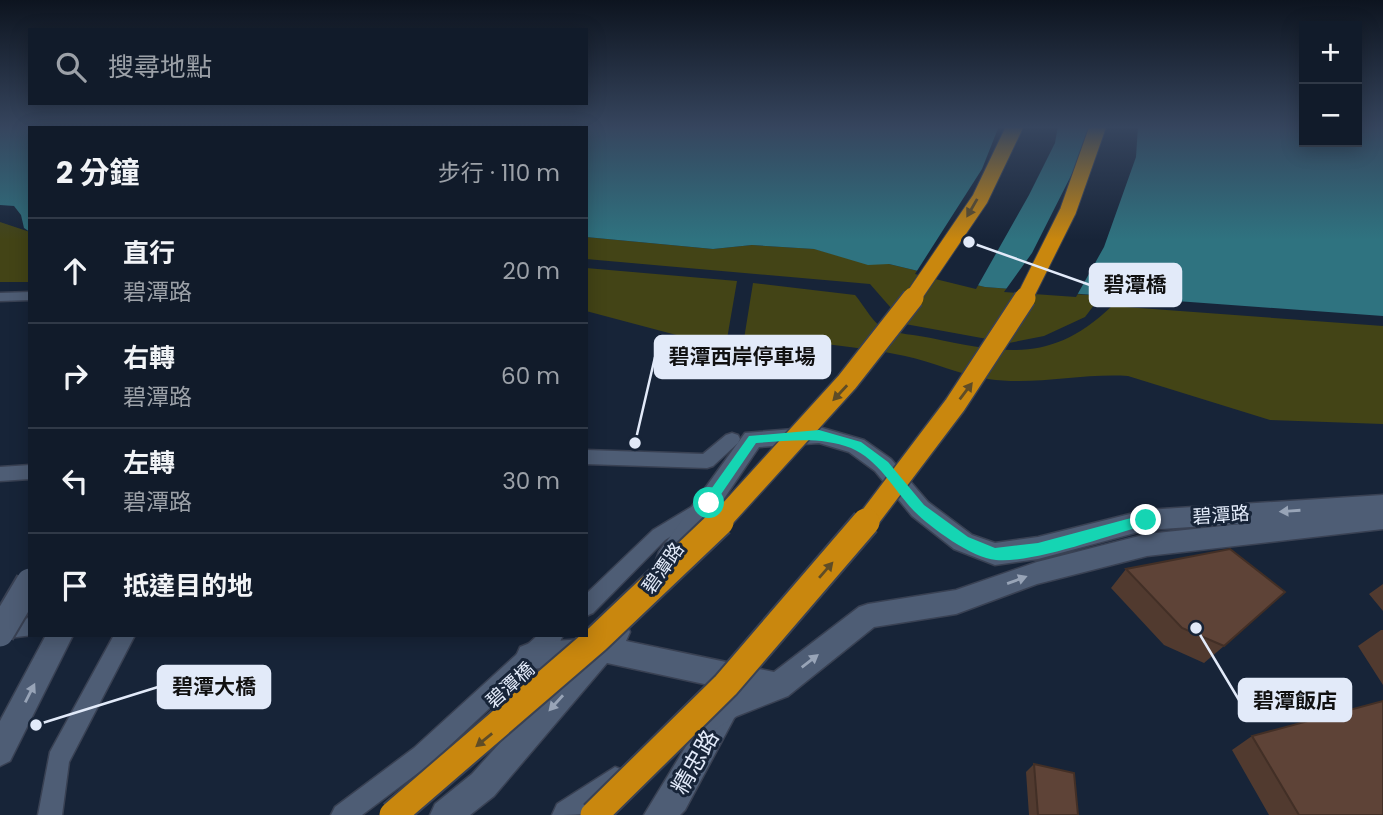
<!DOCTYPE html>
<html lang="zh-TW">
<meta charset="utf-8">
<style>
body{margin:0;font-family:Poppins,"Noto Sans TC",sans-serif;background:#1e2836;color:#f1f3f6}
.controls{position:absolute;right:21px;top:21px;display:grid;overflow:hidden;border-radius:0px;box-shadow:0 4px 18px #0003}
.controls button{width:63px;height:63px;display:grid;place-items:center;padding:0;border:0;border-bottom:2px solid #303947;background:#111b2a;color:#f1f3f6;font:35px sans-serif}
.stop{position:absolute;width:21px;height:21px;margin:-16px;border:5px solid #15d5b3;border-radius:50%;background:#fff}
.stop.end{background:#15d5b3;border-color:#fff;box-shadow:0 2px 7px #0008}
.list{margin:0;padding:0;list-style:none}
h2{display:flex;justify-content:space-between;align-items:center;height:91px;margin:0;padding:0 28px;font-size:30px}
h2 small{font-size:23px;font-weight:400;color:#9ca1a8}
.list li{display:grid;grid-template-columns:46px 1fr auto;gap:21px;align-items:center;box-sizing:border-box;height:105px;padding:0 28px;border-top:2px solid #303947}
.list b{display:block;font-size:26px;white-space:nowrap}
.list p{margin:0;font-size:23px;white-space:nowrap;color:#9ca1a8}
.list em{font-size:23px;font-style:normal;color:#9ca1a8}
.icon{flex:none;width:38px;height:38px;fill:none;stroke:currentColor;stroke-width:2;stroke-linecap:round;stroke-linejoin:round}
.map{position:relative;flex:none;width:1383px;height:815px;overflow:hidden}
.search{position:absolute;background:#111b2a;box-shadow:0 4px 18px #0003;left:28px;top:28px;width:560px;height:77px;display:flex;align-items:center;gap:18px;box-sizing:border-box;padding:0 24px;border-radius:0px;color:#9ca1a8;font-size:26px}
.panel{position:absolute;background:#111b2a;box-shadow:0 4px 18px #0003;left:28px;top:126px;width:560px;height:511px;border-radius:0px}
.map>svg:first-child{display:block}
.green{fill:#434416}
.water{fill:#2f7380}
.pier{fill:#172438}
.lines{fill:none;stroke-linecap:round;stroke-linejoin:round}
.service-casing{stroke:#394153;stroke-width:3}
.minor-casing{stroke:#394153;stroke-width:3}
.tertiary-casing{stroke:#394153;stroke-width:3}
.secondary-casing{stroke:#394153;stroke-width:3}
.service{fill:#4e5d75;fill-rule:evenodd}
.minor{fill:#4e5d75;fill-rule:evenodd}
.tertiary{fill:#4e5d75;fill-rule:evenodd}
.secondary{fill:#4e5d75;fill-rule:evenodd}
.secondary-bridge-casing{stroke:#394153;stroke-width:31;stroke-linecap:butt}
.motorway-bridge-far2-casing{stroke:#394153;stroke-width:18;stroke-linecap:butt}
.motorway-bridge-far1-casing{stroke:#394153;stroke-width:24;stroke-linecap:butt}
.motorway-bridge-casing{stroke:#394153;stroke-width:31;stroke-linecap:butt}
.secondary-bridge{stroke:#4e5d75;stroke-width:27}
.motorway-bridge-far2{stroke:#c9870e;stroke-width:16}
.motorway-bridge-far1{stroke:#c9870e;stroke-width:21}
.motorway-bridge{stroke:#c9870e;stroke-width:27}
.wall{fill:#513a2f}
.building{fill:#5e4337;stroke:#422f26;stroke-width:2}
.oneway{fill:#5e4c27}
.oneway2{fill:#98a4b7}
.route{fill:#15d5b3}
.labels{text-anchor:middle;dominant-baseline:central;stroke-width:6;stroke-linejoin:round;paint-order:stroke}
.street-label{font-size:19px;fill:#e2eaf9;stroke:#172438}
.near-street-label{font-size:23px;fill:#e2eaf9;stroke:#172438}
.leader{fill:none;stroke:#e2eaf9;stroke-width:2.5}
.callout-dot{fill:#e2eaf9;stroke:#172438;stroke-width:2.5}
.callout{fill:#e2eaf9;stroke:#e2eaf9;stroke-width:2.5}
.callout-label{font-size:21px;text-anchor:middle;font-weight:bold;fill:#111}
</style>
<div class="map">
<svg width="1383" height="815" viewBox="0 0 1383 815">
<rect width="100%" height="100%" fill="#172438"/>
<path class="green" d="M0,222L30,232V282H0Z
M586,237L713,249L752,245L815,249L868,264H889L985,287L1101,296L1085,317L1044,336L1009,343L905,324L870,284L586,259Z
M586,268L737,281L727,339L699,341L586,311Z
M753,283L855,295C863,304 873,323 883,328C896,334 917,335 931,338C1007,354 1052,363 1112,306L1383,326V424L1270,420L1128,376C1081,373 1035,386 988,379C960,375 933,362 905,356C852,345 798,341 744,339Z"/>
<path class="water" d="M0,126H1304V142H1357V126H1383V316L985,287L889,264L868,265L814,249L752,245L713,249L586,237V128H30V232L24,228L21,215L14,206L0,205Z"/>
<path class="pier" d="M999,126H1058L1055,143L1029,195L976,289L915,274L982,169Z
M1089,126H1138L1136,157L1104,247L1076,297L1004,292L1032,253L1086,146Z"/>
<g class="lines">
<defs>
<path id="service" d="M30,292V300L0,301V293Z
M732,433L738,435L740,439L738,443L713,466L707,468L586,464V450L703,454L726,435Z
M30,465V479L0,481V467Z
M698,503L704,505L707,510L704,515L665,540L593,613L586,616V594L653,530Z
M30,618V635H33L0,639V621Z
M114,635H135L69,762L62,815H38L50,752Z
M538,635H563L560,642L430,764L362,815H331L335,807L414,748Z"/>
<path id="minor" d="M726,693L736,697L740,707L685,810L680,815H644L716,697Z"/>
<path id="tertiary" d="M819,427L864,440L891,459L928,502L972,535L995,543L1038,537L1146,510L1383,495V529L1147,556L1037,584L956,614L874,627L788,696L737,716L696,741L686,737L682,727L686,717L732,690L607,663L494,796L470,815H430L435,804L472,774L569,666L530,669L520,665L516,656L520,647L530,643L594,638L608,623L617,620L626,623L630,632L626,641L774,672L859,607L868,604L956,590L1037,562L1147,534L1251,523L1146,530L1038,559L995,565L954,549L912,516L875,471L849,452L819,443L759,447L677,568L668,571L659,568L656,560L659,552L745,433Z
M615,767L626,771L630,782C616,815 583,815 552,815L557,804Z"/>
<path id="secondary" d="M286,126H300L285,128Z
M321,126H335L320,128Z
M46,635H73L10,761L0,766V721Z"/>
</defs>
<use href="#service" class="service-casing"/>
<use href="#minor" class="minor-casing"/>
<use href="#tertiary" class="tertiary-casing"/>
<use href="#secondary" class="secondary-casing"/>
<use href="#service" class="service"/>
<use href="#minor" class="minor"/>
<use href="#tertiary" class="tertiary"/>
<use href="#secondary" class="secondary"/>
<defs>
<path id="secondary-bridge" d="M0,633L30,582"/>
<path id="motorway-bridge-far2" d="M912,299L980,199L1015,126
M1024,299L1068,211L1098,126"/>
<path id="motorway-bridge-far1" d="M718,524L847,382L913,298
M865,524L955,405L1025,298"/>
<path id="motorway-bridge" d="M393,815L597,639L720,522
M594,815L726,685L866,522"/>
</defs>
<use href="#secondary-bridge" class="secondary-bridge-casing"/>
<use href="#motorway-bridge-far2" class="motorway-bridge-far2-casing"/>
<use href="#motorway-bridge-far1" class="motorway-bridge-far1-casing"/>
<use href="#motorway-bridge" class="motorway-bridge-casing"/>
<use href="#secondary-bridge" class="secondary-bridge"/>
<use href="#motorway-bridge-far2" class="motorway-bridge-far2"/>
<use href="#motorway-bridge-far1" class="motorway-bridge-far1"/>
<use href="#motorway-bridge" class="motorway-bridge"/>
</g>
<path class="wall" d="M1126,569L1224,646L1204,663L1164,645L1111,588Z
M1383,584V611L1369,594Z
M1381,630H1383V685L1358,646Z
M1252,736L1383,815H1269L1232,750Z
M1034,764L1078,815H1029L1026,772Z"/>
<path class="building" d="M1230,549L1285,592L1224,646L1182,628L1126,569Z
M1383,701V815H1299L1252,736Z
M1034,764L1074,773L1078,815H1038Z"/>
<defs><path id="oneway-solid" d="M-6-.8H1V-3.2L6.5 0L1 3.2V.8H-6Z" transform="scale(1.75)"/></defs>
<g class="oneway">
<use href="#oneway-solid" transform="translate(972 208) rotate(120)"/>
<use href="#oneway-solid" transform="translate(966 391) rotate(-53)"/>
<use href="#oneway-solid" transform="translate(840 393) rotate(133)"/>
<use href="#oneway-solid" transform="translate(826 570) rotate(-49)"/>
<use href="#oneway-solid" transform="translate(484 740) rotate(141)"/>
</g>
<g class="oneway2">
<use href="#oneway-solid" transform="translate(1290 511) rotate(176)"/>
<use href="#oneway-solid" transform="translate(1017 580) rotate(-20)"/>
<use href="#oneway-solid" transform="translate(810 661) rotate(-38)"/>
<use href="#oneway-solid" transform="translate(30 693) rotate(-63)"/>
<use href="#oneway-solid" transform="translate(556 703) rotate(132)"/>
</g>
<linearGradient id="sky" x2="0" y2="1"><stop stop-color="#0d141f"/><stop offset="0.53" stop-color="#36455e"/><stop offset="1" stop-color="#36455e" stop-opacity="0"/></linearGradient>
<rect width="1383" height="240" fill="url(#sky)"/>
<path class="route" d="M819,430L861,442L888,462L924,505L968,537L995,548L1038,543L1146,514L1152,520L1146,525C1106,536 1035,563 996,560C972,558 931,528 914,511C894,490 879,460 851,448C820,436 788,441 756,443L713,506H704V499L749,436Z"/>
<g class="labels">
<g class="street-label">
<text transform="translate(1221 515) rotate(-4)">碧潭路</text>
<text transform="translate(663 568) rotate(-55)">碧潭路</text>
<text transform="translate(510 685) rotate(-42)">碧潭橋</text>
</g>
<g class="near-street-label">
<text transform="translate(695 762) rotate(-60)">精忠路</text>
</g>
</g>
<path class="leader" d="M969 242L1090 285M635 443L655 357M36 725L158 687M1196 628L1239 700"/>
<g class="callout-dot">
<circle cx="969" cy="242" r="7"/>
<circle cx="635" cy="443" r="7"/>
<circle cx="36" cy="725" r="7"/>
<circle cx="1196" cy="628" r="7"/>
</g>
<g class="callout">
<rect x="1090" y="264" width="91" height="42" rx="7"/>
<rect x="655" y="336" width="175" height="42" rx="7"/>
<rect x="158" y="666" width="112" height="42" rx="7"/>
<rect x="1239" y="679" width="112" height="42" rx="7"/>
</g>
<g class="callout-label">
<text x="1135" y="292">碧潭橋</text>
<text x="742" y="364">碧潭西岸停車場</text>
<text x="214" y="694">碧潭大橋</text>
<text x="1295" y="708">碧潭飯店</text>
</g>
</svg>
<div class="controls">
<button>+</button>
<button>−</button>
</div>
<div class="stop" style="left:709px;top:503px"></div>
<div class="stop end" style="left:1146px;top:520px"></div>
<div class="search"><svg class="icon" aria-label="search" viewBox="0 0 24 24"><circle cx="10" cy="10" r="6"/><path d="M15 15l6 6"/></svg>搜尋地點</div>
<section class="panel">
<h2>2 分鐘<small>步行 · 110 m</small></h2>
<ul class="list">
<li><svg class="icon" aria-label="ahead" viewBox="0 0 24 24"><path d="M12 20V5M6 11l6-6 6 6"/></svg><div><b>直行</b><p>碧潭路</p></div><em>20 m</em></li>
<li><svg class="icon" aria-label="right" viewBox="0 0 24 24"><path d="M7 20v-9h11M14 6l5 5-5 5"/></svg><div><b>右轉</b><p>碧潭路</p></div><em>60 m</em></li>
<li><svg class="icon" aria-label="left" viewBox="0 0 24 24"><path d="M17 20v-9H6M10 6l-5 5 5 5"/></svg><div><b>左轉</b><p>碧潭路</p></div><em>30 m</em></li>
<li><svg class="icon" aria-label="arrive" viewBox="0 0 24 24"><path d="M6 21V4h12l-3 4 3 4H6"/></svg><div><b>抵達目的地</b></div></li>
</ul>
</section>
</div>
